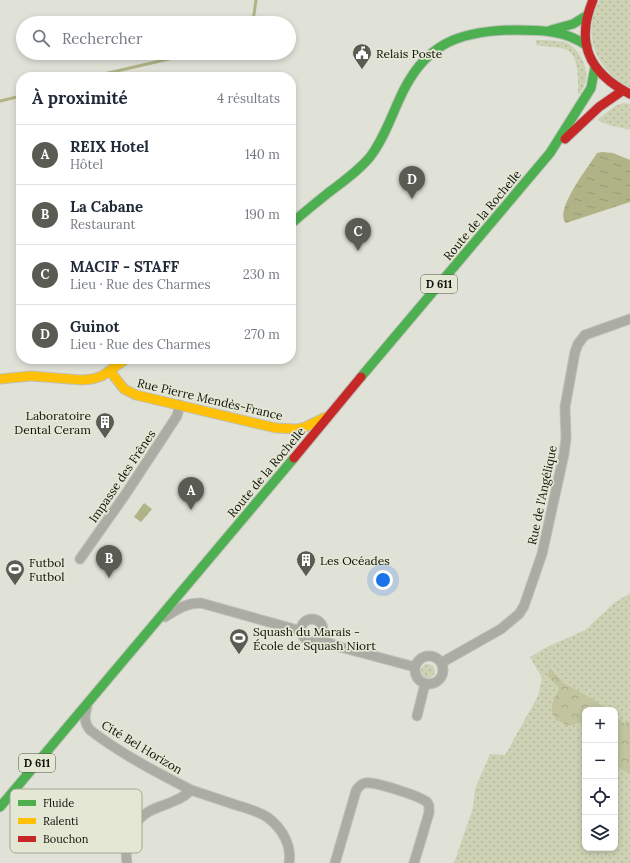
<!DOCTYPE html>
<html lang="fr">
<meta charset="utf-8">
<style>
body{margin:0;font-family:Lora,serif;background:#f2f2f3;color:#1f2937}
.controls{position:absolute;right:12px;bottom:12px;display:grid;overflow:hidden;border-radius:8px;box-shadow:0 2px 6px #0003}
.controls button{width:36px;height:36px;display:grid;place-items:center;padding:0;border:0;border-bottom:1px solid #e0e1e3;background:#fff;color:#1f2937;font:20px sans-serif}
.you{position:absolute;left:383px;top:580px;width:14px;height:14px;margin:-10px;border:3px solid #fff;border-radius:50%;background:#1a73e8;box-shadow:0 0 0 6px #1a73e833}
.badge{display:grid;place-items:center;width:26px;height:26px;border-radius:50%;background:#5a5b53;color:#fff;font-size:13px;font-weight:700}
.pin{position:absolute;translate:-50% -33px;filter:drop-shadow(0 1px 2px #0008)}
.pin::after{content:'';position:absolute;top:21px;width:14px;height:12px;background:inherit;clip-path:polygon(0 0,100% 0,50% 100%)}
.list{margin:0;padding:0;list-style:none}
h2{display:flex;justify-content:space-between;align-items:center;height:52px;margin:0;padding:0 16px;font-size:17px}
h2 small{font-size:13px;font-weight:400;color:#747a83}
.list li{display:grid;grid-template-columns:26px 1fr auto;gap:12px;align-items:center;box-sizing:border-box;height:60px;padding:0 16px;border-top:1px solid #e0e1e3}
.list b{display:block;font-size:15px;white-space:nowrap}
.list p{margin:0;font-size:13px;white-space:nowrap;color:#747a83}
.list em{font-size:13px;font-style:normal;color:#747a83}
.icon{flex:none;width:22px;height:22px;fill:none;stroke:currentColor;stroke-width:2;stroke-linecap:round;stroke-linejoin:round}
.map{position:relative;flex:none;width:630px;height:863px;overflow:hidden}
.search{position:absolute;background:#fff;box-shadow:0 2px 6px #0003;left:16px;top:16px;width:280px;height:44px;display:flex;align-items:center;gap:10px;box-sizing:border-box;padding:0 14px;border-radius:22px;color:#747a83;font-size:15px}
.panel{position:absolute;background:#fff;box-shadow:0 2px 6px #0003;left:16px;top:72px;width:280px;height:292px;border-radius:16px}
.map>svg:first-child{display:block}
.grass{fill:url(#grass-dots)}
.forest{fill:url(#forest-crowns)}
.water{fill:url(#water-ripples)}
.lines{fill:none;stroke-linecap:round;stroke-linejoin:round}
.stream{stroke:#afb385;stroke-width:3}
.street-casing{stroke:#bec0b8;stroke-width:11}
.fast-casing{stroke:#bec0b8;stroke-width:11}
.slow-casing{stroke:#bec0b8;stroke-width:11}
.jam-casing{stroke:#bec0b8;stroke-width:11}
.street{stroke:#abaca3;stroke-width:9}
.fast{stroke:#4caf50;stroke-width:9}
.slow{stroke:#ffc107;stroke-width:9}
.jam{stroke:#c62828;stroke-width:9}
.labels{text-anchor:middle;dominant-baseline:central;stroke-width:3.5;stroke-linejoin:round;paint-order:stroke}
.shield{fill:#e4e7d3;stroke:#515248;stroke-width:1}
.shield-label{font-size:11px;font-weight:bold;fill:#12120c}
.poi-label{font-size:12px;fill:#12120c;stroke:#e4e7d3;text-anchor:start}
.street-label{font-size:12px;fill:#12120c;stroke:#e4e7d3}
.key{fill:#e4e7d3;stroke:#a5a797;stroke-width:1}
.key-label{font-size:11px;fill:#12120c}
</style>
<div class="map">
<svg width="630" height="863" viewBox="0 0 630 863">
<defs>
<pattern id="grass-dots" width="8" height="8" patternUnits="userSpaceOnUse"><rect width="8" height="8" fill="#ced2b4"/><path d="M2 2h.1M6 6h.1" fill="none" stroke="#b0b39a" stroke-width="1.8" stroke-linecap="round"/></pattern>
<pattern id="forest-crowns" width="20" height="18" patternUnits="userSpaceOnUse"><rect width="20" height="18" fill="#c1c49e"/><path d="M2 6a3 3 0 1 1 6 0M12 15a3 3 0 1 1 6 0" fill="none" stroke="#a5a787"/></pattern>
<pattern id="water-ripples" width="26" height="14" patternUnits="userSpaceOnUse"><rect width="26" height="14" fill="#afb385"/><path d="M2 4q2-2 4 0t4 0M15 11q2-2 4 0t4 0" fill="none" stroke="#969972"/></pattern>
</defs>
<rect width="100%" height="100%" fill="#e0e2d8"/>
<path class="grass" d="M600,0H630V88C597,71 580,34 600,0Z
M536,40C546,40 557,40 567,43C578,47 589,68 586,80C585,85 582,90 580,94H578C578,82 580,57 567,50C558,46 545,47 536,45Z
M623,103L630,104V130L609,125L597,120L615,106Z
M630,593V721L625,724L615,716V710H607L593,699L564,683L551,667L547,676L559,688L552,705V714L556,720L569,726L580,723L585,731V848H615V765L630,775V863H454L473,808L475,789L490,754L505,755L538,696L542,678L530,657L545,648L585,630L614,603Z
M421 671a7 7 0 1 1 14 0a7 7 0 1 1-14 0Z"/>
<path class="forest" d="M550,667L564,683L593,699L607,710H585V731L580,723L569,726L556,720L552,714V704L559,688L547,676Z
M615,716L625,724L630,721V775L615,765Z"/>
<path class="water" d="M602,152L613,153L630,160V202L566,223C553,211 590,165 597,153Z
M144,503L152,509L141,522L134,517Z"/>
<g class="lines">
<path class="stream" d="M251,23L253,21L256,0
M91,77L173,58L187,53
M0,101L21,96"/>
<defs>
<path id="street" d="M80,559L125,495L177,416L180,405
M165,617C178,609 185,603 201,603L301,631
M301 630a11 11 0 1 1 22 0a11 11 0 1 1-22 0Z
M319,638L326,642L340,647L415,667
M415 670a14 14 0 1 1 28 0a14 14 0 1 1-28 0Z
M441,663L501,629L519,614L524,606L542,554L564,454L566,439L565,407L575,352L578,344L585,335L630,319
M87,707C84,716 84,723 90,730C121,754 156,772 191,790
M417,716L425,684
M127,863C124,843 130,824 148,812C156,807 167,805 176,800C182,798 187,794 191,790C206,795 221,800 236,805C246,808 258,811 267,817C282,828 292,845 289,863
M335,863L356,791C358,787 361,784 365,783C374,781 419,796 427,802L429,806V813L414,863"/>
<path id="fast" d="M551,30L573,24L586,16
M291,224C303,213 316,203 328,193C343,182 358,171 370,157C383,140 390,120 399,100C423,45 456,31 514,30C540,30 566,30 587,46
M361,377L550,153L591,88L595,67
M0,807L294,458"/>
<path id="slow" d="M110,371L124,389L136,395L276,428L297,429L305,427L328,416
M0,379L31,376L82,380L92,379L102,376L126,359"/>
<path id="jam" d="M593,0C575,43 589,73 630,94
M565,139L599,107L622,91
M294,458L361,377"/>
</defs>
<use href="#street" class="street-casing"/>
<use href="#fast" class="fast-casing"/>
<use href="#slow" class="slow-casing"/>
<use href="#jam" class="jam-casing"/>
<use href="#street" class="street"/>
<use href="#fast" class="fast"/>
<use href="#slow" class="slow"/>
<use href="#jam" class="jam"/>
</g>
<defs>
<symbol id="civic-pin" viewBox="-11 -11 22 30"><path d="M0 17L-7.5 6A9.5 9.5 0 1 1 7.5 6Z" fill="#5a5b53" stroke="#e4e7d3"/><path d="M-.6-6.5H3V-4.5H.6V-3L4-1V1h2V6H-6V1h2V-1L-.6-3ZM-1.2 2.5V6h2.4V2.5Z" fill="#fff"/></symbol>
<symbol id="building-pin" viewBox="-11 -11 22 30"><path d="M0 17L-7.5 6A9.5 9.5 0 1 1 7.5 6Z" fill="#5a5b53" stroke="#e4e7d3"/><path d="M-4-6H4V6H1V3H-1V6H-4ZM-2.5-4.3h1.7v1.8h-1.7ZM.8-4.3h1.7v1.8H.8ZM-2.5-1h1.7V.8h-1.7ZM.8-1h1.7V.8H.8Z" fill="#fff"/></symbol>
<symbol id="stadium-pin" viewBox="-11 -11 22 30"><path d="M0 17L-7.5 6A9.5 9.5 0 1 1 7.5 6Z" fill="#5a5b53" stroke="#e4e7d3"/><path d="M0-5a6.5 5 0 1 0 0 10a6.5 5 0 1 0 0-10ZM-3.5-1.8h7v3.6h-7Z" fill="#fff"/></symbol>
</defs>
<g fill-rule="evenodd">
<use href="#civic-pin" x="351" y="42" width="22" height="30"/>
<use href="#building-pin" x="94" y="411" width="22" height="30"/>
<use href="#building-pin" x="295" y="549" width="22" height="30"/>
<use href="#stadium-pin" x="4" y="558" width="22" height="30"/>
<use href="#stadium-pin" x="228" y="627" width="22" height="30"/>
</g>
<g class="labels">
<g class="shield">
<rect x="421" y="275" width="36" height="18" rx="3"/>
<rect x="19" y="754" width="36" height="18" rx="3"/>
</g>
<g class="shield-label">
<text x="439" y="284">D 611</text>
<text x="37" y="763">D 611</text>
</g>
<g class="poi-label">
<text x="376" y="53">Relais Poste</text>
<text x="91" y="415" text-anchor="end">Laboratoire<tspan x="91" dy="14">Dental Ceram</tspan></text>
<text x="320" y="560">Les Océades</text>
<text x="29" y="562">Futbol<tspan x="29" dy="14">Futbol</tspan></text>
<text x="253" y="631">Squash du Marais -<tspan x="253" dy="14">École de Squash Niort</tspan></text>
</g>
<g class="street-label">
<text transform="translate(482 215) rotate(-50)">Route de la Rochelle</text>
<text transform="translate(210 399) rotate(13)">Rue Pierre Mendès-France</text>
<text transform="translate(266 472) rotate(-50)">Route de la Rochelle</text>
<text transform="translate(122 476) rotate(-56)">Impasse des Frênes</text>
<text transform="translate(542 495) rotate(-78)">Rue de l'Angélique</text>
<text transform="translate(142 747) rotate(31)">Cité Bel Horizon</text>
</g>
</g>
<rect x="10" y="789" width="132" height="64" rx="6" class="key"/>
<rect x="18" y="800" width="18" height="6" fill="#4caf50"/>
<rect x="18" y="818" width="18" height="6" fill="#ffc107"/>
<rect x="18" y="836" width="18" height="6" fill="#c62828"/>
<g class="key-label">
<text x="43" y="807">Fluide</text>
<text x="43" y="825">Ralenti</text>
<text x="43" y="843">Bouchon</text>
</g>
</svg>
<div class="controls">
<button>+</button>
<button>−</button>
<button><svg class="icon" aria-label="locate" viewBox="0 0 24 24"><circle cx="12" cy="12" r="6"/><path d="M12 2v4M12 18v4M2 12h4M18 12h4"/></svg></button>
<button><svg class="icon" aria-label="layers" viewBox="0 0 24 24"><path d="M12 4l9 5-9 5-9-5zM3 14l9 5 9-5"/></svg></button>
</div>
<div class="you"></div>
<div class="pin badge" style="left:191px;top:510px">A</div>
<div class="pin badge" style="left:109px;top:578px">B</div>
<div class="pin badge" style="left:358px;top:251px">C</div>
<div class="pin badge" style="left:412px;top:199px">D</div>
<div class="search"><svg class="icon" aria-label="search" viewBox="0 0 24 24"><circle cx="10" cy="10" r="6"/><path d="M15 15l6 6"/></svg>Rechercher</div>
<section class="panel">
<h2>À proximité<small>4 résultats</small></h2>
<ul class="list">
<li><span class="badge">A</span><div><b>REIX Hotel</b><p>Hôtel</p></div><em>140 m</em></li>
<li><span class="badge">B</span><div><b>La Cabane</b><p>Restaurant</p></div><em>190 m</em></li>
<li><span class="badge">C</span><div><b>MACIF - STAFF</b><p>Lieu · Rue des Charmes</p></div><em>230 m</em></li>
<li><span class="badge">D</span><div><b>Guinot</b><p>Lieu · Rue des Charmes</p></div><em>270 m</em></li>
</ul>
</section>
</div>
